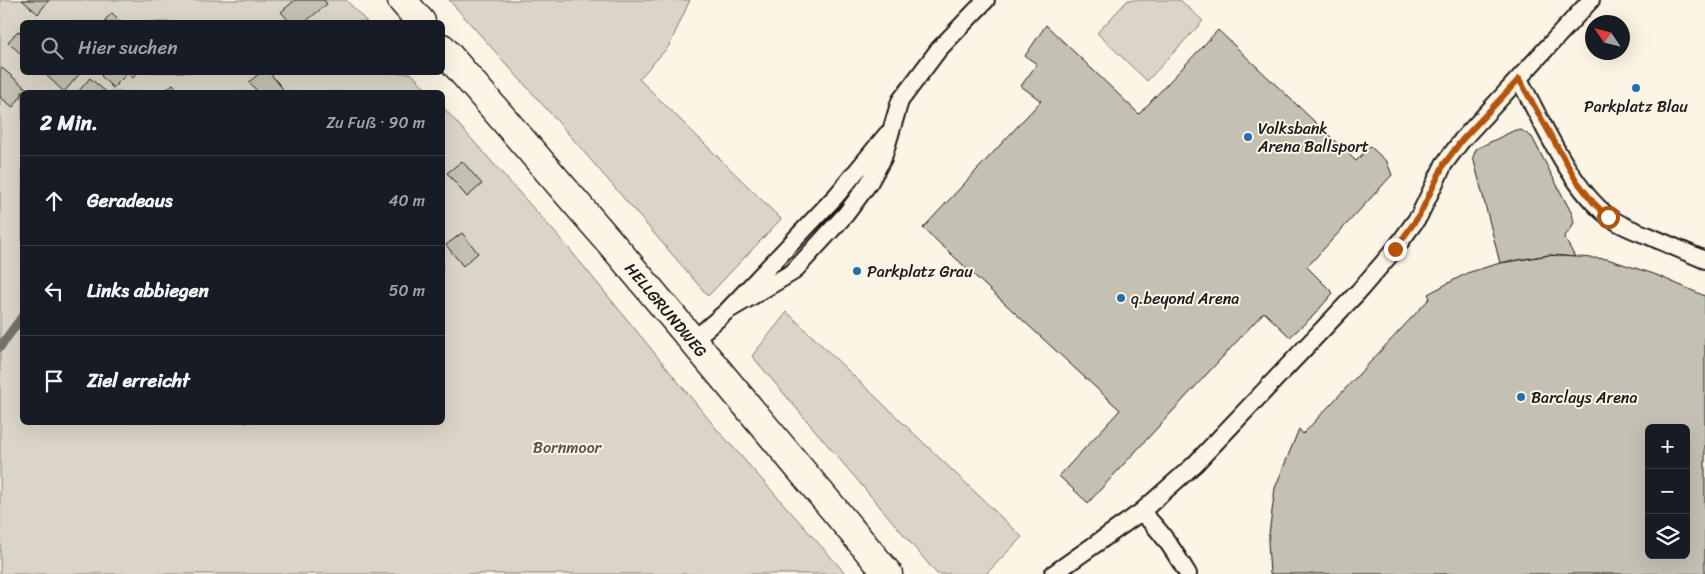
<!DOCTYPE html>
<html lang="de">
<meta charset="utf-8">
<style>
body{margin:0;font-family:Sriracha,sans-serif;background:#242831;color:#f1f3f6}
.controls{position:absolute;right:15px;bottom:15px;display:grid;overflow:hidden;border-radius:8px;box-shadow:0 5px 20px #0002}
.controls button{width:45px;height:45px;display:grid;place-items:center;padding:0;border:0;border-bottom:1px solid #363941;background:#171b24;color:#f1f3f6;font:25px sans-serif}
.compass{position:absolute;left:1585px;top:15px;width:45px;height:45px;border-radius:50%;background:#171b24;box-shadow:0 5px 20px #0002;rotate:305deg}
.stop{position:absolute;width:15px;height:15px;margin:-11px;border:4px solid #b45309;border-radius:50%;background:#fff}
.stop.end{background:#b45309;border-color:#fff;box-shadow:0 1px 5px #0008}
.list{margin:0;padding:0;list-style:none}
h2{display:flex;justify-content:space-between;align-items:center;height:65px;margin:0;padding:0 20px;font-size:21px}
h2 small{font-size:16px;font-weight:400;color:#9ea1a6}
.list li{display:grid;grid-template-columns:32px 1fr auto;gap:15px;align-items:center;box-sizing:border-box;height:90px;padding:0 20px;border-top:1px solid #363941}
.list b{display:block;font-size:19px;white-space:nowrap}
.list em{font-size:16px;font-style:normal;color:#9ea1a6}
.icon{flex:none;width:28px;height:28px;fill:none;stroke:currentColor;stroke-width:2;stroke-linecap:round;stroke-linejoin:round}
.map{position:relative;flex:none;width:1705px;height:574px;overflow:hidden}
.search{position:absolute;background:#171b24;box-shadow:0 5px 20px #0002;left:20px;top:20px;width:425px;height:55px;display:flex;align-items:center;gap:12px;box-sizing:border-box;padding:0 18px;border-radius:8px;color:#9ea1a6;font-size:19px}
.panel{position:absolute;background:#171b24;box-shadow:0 5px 20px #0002;left:20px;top:90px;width:425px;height:335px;border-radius:8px}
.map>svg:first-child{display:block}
.green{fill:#dbd5c8;stroke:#7c7872}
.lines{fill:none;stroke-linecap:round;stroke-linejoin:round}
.stream{stroke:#75726c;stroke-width:9}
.building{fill:#c4c0b3;stroke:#1c1c1c;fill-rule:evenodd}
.lane-casing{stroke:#1c1c1c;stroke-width:20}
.secondary-casing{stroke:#1c1c1c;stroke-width:31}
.lane{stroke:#fcf5e5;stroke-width:16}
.secondary{stroke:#fcf5e5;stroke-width:28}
.route{stroke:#b45309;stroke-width:6}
.poi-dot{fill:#1f6fb2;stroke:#fcf5e5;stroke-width:2}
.labels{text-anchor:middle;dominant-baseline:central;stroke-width:4;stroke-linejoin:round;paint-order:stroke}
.poi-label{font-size:16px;fill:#1c1c1c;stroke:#fcf5e5;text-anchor:start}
.street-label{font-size:16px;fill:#1c1c1c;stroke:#fcf5e5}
.park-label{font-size:16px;fill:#555450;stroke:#fcf5e5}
</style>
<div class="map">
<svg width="1705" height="574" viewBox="0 0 1705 574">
<rect width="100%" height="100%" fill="#fcf5e5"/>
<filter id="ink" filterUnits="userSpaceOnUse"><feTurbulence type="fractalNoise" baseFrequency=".02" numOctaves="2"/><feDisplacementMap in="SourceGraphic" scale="10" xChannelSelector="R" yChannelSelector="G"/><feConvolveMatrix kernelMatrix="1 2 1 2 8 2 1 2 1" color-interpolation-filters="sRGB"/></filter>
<g filter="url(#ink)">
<path class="green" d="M0,0H346L367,22H22V72L411,73L429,92H22V422H442L443,107L567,246L715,427L846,574H0Z
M449,0H690L669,46L639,79L781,219L708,296L559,123Z
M1128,0H1180L1203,21L1147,81L1097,33Z
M787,312L1022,537L986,574H937L752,356Z"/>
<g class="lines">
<path class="stream" d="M0,347L22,317"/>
</g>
<path class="building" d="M22,0H49L38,14Z
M295,0H324L327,4L305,22H290L281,12Z
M112,13L121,22H103Z
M1046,25L1139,114L1218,30L1356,161L1370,146L1387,162L1392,175L1307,267L1333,293L1314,315L1290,337L1264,312L1088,503L1059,476L1120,410L923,228L1041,101L1021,86L1037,64L1025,56Z
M18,31L22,35V55L8,42Z
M2,68L27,89L22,92V95L13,107L0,97V71Z
M43,72H81L64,92Z
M104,72H138L133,78L128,73L113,88L101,76Z
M261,72H269L283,89L279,92H258L249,82Z
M90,78L106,92H78Z
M173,84L179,92H163Z
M1515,130H1521L1532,137L1572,214L1574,222L1571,229L1564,237L1575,257L1549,255L1500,263L1473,157L1476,149Z
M462,161L482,184L467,197L447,173Z
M462,233L478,253L463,266L446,245Z
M1549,255L1607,259L1654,274L1705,296V574H1270L1268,542L1275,488L1299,429L1303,434L1430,298L1428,294L1467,273L1500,263ZM1649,428H1686V555H1649Z"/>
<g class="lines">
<defs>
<path id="lane" d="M1519,79C1541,120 1571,188 1608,216C1619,225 1635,231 1649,236C1667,244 1686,252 1705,260
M727,311L793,272L846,214L869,183L883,158L900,101L939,49L986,0
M692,341L727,311L836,196L887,134
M1141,512C1161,530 1174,551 1188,574
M1053,574L1141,512L1195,464L1358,292L1395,249L1419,216L1444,164L1462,140L1591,0"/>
<path id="secondary" d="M402,0L421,22
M442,48L621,255L888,574"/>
</defs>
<use href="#lane" class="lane-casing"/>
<use href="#secondary" class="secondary-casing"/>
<use href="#lane" class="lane"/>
<use href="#secondary" class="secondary"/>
</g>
</g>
<g class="lines" filter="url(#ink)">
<path class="route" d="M1395,249L1419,216L1444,164L1462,140L1519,79L1576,180L1593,202L1608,217"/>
</g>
<g class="poi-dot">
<circle cx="1636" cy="88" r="5"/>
<circle cx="1248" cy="137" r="5"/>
<circle cx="857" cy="271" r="5"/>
<circle cx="1121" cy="298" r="5"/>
<circle cx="1521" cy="397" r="5"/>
</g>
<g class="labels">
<g class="poi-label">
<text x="1636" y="106" text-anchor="middle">Parkplatz Blau</text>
<text x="1258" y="128">Volksbank<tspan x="1258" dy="18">Arena Ballsport</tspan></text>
<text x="867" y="271">Parkplatz Grau</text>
<text x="1131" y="298">q.beyond Arena</text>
<text x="1531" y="397">Barclays Arena</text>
</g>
<g class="street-label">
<text transform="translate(666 310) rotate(50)">HELLGRUNDWEG</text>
</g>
<g class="park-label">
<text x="567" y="447">Bornmoor</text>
</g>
</g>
</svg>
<div class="controls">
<button>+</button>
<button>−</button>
<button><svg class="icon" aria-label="layers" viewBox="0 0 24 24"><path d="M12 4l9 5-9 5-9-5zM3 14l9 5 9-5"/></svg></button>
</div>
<svg class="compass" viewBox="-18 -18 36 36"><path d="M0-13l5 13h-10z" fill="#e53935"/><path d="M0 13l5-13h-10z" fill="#9ea1a6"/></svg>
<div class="stop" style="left:1608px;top:217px"></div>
<div class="stop end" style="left:1395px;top:249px"></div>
<div class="search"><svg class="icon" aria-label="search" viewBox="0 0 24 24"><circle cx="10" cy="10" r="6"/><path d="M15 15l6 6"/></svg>Hier suchen</div>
<section class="panel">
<h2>2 Min.<small>Zu Fuß · 90 m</small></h2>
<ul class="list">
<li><svg class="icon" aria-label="ahead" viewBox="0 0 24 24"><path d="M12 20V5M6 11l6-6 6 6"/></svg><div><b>Geradeaus</b></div><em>40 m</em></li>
<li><svg class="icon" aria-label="left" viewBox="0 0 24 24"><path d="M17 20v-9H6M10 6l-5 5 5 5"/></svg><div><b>Links abbiegen</b></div><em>50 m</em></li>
<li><svg class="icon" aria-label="arrive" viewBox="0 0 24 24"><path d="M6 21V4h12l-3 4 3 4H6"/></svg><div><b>Ziel erreicht</b></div></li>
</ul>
</section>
</div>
